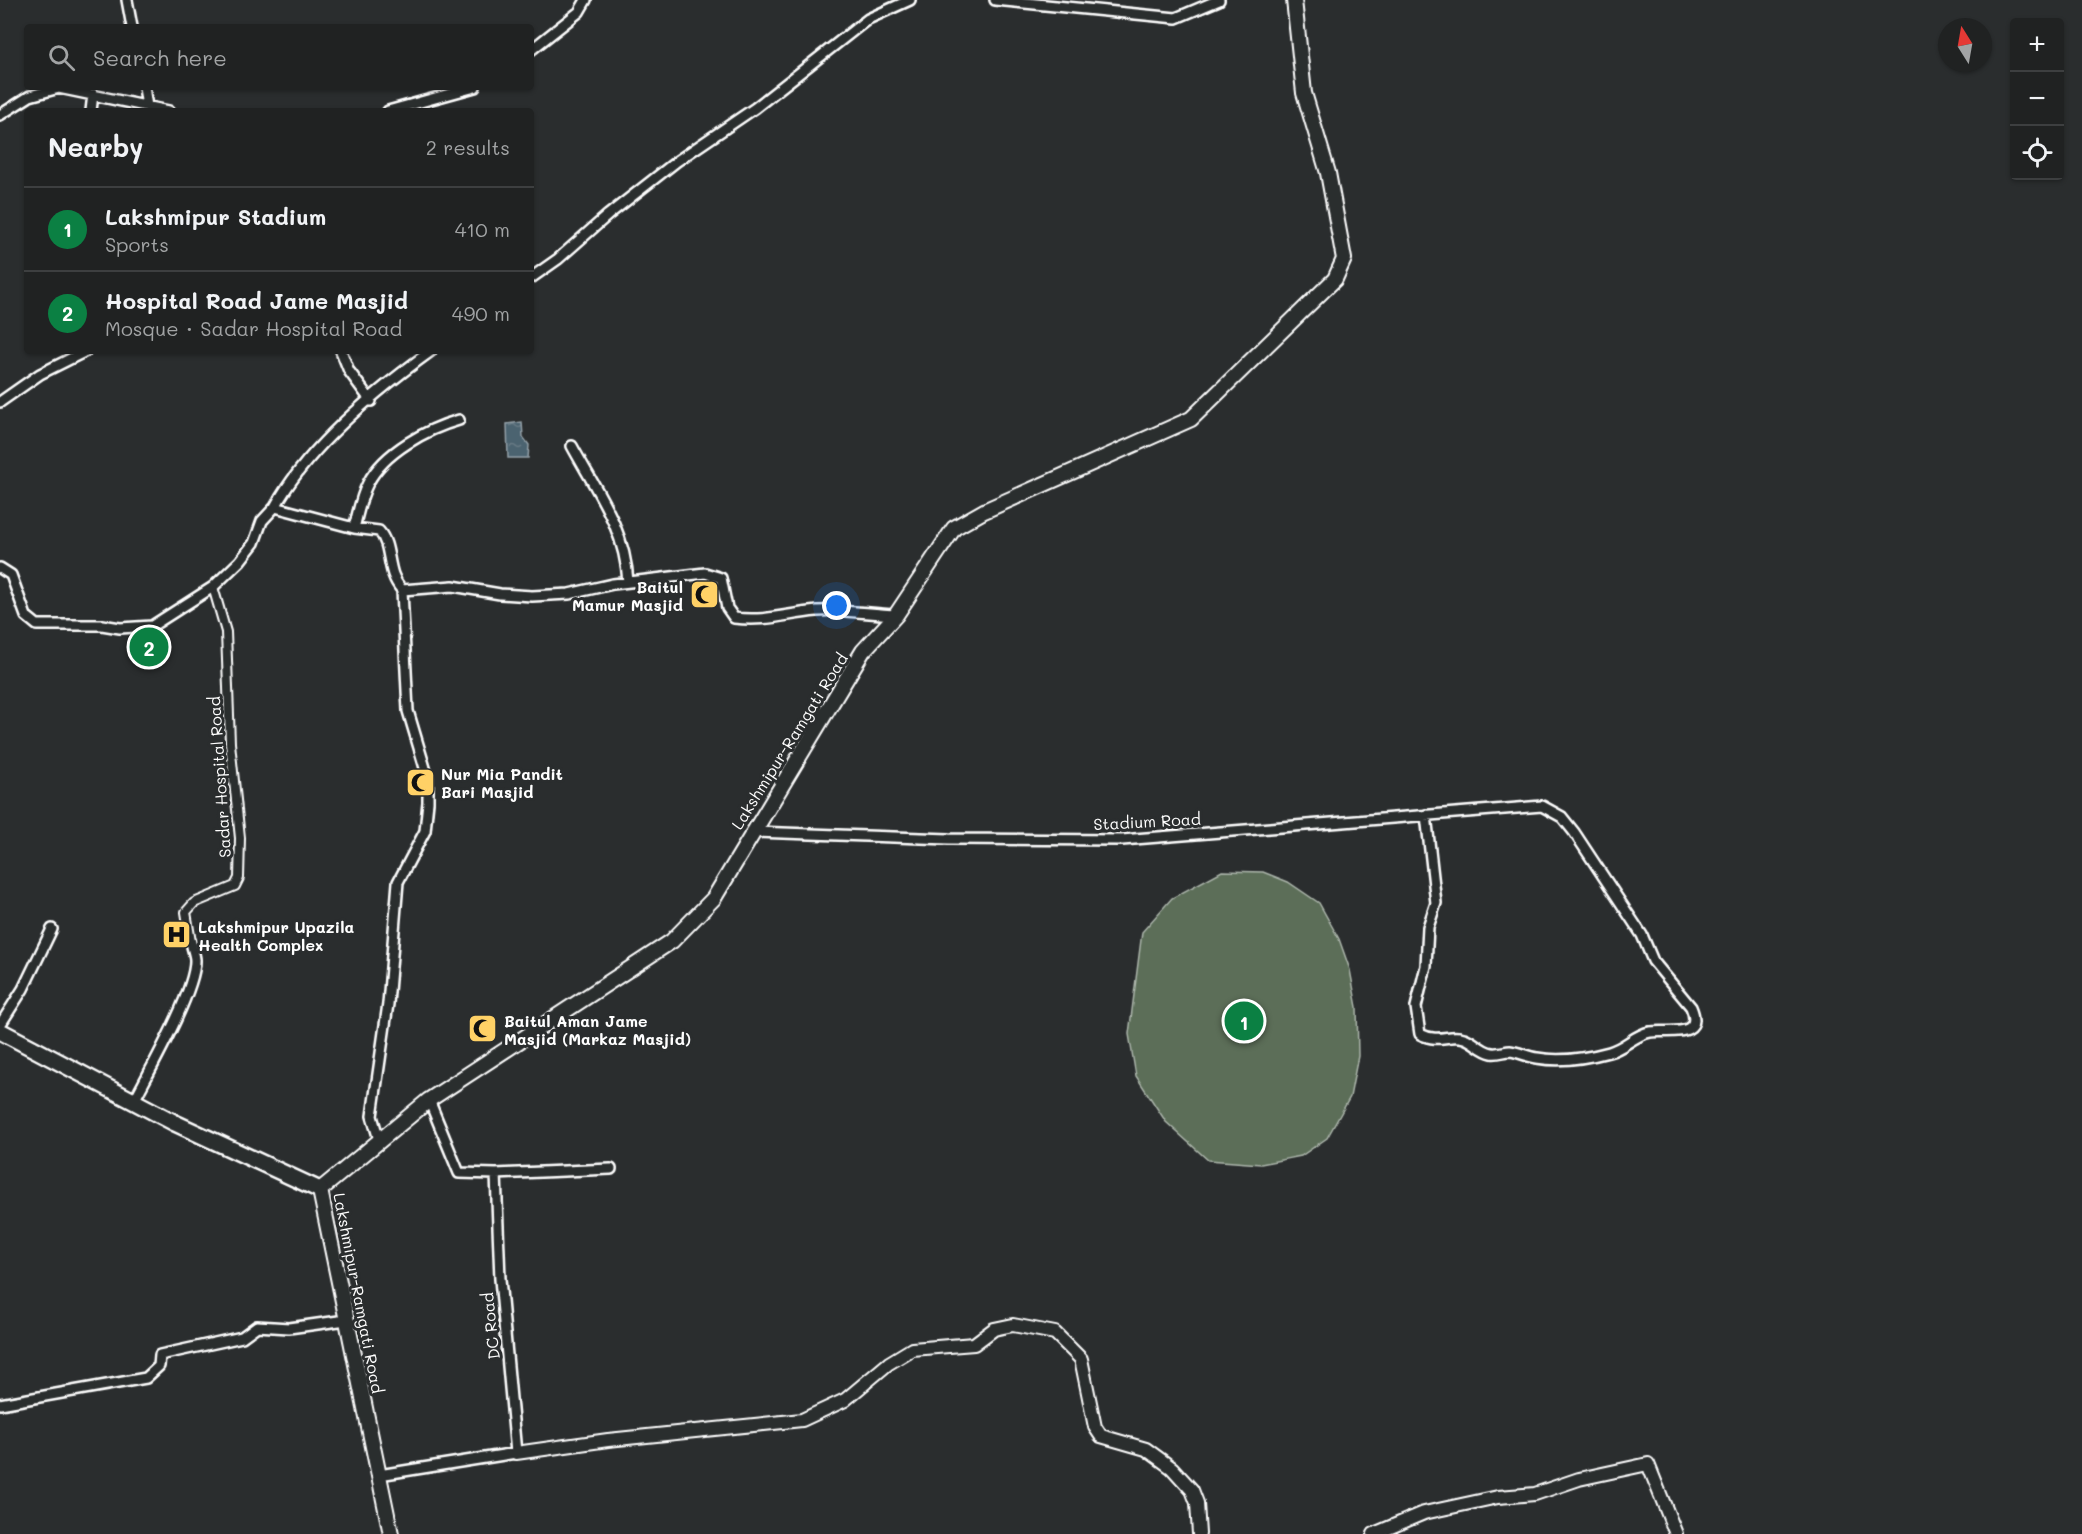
<!DOCTYPE html>
<meta charset="utf-8">
<style>
body{margin:0;font-family:Mali,sans-serif;background:#2d2f2f;color:#f1f3f6}
.controls{position:absolute;right:18px;top:18px;display:grid;overflow:hidden;border-radius:6px;box-shadow:0 2px 4px #0004}
.controls button{width:54px;height:54px;display:grid;place-items:center;padding:0;border:0;border-bottom:2px solid #3d3f40;background:#202222;color:#f1f3f6;font:30px sans-serif}
.compass{position:absolute;left:1938px;top:18px;width:54px;height:54px;border-radius:50%;background:#202222;box-shadow:0 2px 4px #0004;rotate:349deg}
.you{position:absolute;left:837px;top:606px;width:21px;height:21px;margin:-15px;border:4px solid #fff;border-radius:50%;background:#1a73e8;box-shadow:0 0 0 9px #1a73e833}
.badge{display:grid;place-items:center;width:39px;height:39px;border-radius:50%;background:#0b8043;color:#fff;font-size:20px;font-weight:700}
.pin{position:absolute;translate:-50% -50%;border:3px solid #fff;box-shadow:0 2px 6px #0006}
.list{margin:0;padding:0;list-style:none}
h2{display:flex;justify-content:space-between;align-items:center;height:78px;margin:0;padding:0 24px;font-size:26px}
h2 small{font-size:20px;font-weight:400;color:#a2a4a5}
.list li{display:grid;grid-template-columns:39px 1fr auto;gap:18px;align-items:center;box-sizing:border-box;height:84px;padding:0 24px;border-top:2px solid #3d3f40}
.list b{display:block;font-size:22px;white-space:nowrap}
.list p{margin:0;font-size:20px;white-space:nowrap;color:#a2a4a5}
.list em{font-size:20px;font-style:normal;color:#a2a4a5}
.icon{flex:none;width:33px;height:33px;fill:none;stroke:currentColor;stroke-width:2;stroke-linecap:round;stroke-linejoin:round}
.map{position:relative;flex:none;width:2082px;height:1534px;overflow:hidden}
.search{position:absolute;background:#202222;box-shadow:0 2px 4px #0004;left:24px;top:24px;width:510px;height:66px;display:flex;align-items:center;gap:15px;box-sizing:border-box;padding:0 21px;border-radius:6px;color:#a2a4a5;font-size:22px}
.panel{position:absolute;background:#202222;box-shadow:0 2px 4px #0004;left:24px;top:108px;width:510px;height:246px;border-radius:6px}
.map>svg:first-child{display:block}
.green{fill:#5b6e58;stroke:#adb6ac;stroke-width:1.5}
.water{fill:url(#water-ripples);stroke:#94a1a9;stroke-width:1.5}
.lines{fill:none;stroke-linecap:round;stroke-linejoin:round}
.pedestrian-casing{stroke:#fff;stroke-width:12}
.minor-casing{stroke:#fff;stroke-width:14}
.tertiary-casing{stroke:#fff;stroke-width:16}
.secondary-casing{stroke:#fff;stroke-width:18}
.primary-casing{stroke:#fff;stroke-width:20}
.pedestrian{stroke:#2a2d2e;stroke-width:8}
.minor{stroke:#2a2d2e;stroke-width:9}
.tertiary{stroke:#2a2d2e;stroke-width:12}
.secondary{stroke:#2a2d2e;stroke-width:14}
.primary{stroke:#2a2d2e;stroke-width:15}
.labels{text-anchor:middle;dominant-baseline:central;stroke-width:6;stroke-linejoin:round;paint-order:stroke}
.poi-label{font-size:16px;font-weight:bold;fill:#fff;stroke:#2a2d2e;text-anchor:start}
.street-label{font-size:16px;fill:#fff;stroke:#2a2d2e}
</style>
<div class="map">
<svg width="2082" height="1534" viewBox="0 0 2082 1534">
<defs>
<pattern id="water-ripples" width="26" height="14" patternUnits="userSpaceOnUse" patternTransform="scale(1.5)"><rect width="26" height="14" fill="#4c6370"/><path d="M2 4q2-2 4 0t4 0M15 11q2-2 4 0t4 0" fill="none" stroke="#677a85"/></pattern>
</defs>
<rect width="100%" height="100%" fill="#2a2d2e"/>
<filter id="ink" filterUnits="userSpaceOnUse"><feTurbulence type="fractalNoise" baseFrequency=".0167" numOctaves="2"/><feDisplacementMap in="SourceGraphic" scale="12" xChannelSelector="R" yChannelSelector="G"/><feConvolveMatrix kernelMatrix="1 2 1 2 8 2 1 2 1" color-interpolation-filters="sRGB"/></filter>
<g filter="url(#ink)">
<path class="green" d="M1222,871L1263,872L1288,882L1319,903L1339,939L1350,970L1357,1007L1358,1056L1350,1097L1327,1138L1301,1156L1261,1164L1208,1160L1166,1122L1136,1076L1129,1034L1142,932L1172,898Z"/>
<path class="water" d="M522,422L523,437L529,445L528,458H508L507,424Z"/>
<g class="lines">
<defs>
<path id="pedestrian" d="M191,942L186,912L194,903L235,886L239,878L240,838L230,743L226,632L213,587"/>
<path id="minor" d="M127,0L132,27
M995,0L1176,18L1219,0
M531,50L579,12L586,0
M144,87L147,107
M91,111L93,94
M388,111L475,87
M0,115L30,96L59,88L169,111
M531,278L558,259L608,215L677,161L755,108L868,19L910,0
M341,351L349,371L371,401
M0,402L40,374L86,351
M572,446C597,492 625,528 628,582
M275,507C307,448 377,390 431,351
M354,528C358,513 361,496 368,483C384,452 427,429 459,420
M0,568L11,575L26,616L37,625H102L120,628L152,626L213,587L240,561L254,543L262,521L275,507L354,528L379,531C393,547 385,571 402,590L453,586L500,594L532,596L569,594L613,584L705,573L721,578L727,608L734,618C766,622 786,614 817,611C843,609 869,614 896,615
M752,832L949,839L1122,840L1542,806L1562,817L1574,832L1642,935L1653,961L1691,1007C1705,1040 1666,1029 1650,1032C1634,1035 1625,1048 1609,1052C1587,1058 1559,1062 1537,1058C1528,1057 1519,1052 1510,1051C1505,1051 1498,1054 1492,1053C1481,1051 1474,1041 1464,1038C1450,1033 1439,1044 1420,1034L1416,1007L1426,966L1428,927L1436,903L1426,815
M0,1025L23,989L52,929
M134,1101C149,1072 196,990 195,960C195,955 192,948 191,942
M380,1143L372,1116L388,1004L398,882L425,831L428,802V778L408,711L402,590
M496,1174L611,1169
M0,1404L146,1378L159,1366L160,1355L242,1337L257,1326L289,1328L346,1320
M379,1475L516,1453L500,1279L496,1174L459,1173L429,1100"/>
<path id="tertiary" d="M516,1453L608,1440L802,1420L845,1400L889,1363L912,1349L974,1344L994,1329L1013,1325L1055,1333L1081,1359L1095,1427L1101,1436L1146,1449L1172,1468L1192,1490L1197,1503L1199,1534
M1374,1534L1424,1513L1498,1497L1535,1494L1579,1479L1648,1464L1676,1534"/>
<path id="secondary" d="M391,1534L320,1190L429,1100L672,941L714,898L863,651L896,615L954,528L984,511L1191,419L1335,279L1344,259L1328,173L1304,93L1294,0"/>
<path id="primary" d="M0,1031L175,1123L320,1190"/>
</defs>
<use href="#pedestrian" class="pedestrian-casing"/>
<use href="#minor" class="minor-casing"/>
<use href="#tertiary" class="tertiary-casing"/>
<use href="#secondary" class="secondary-casing"/>
<use href="#primary" class="primary-casing"/>
<use href="#pedestrian" class="pedestrian"/>
<use href="#minor" class="minor"/>
<use href="#tertiary" class="tertiary"/>
<use href="#secondary" class="secondary"/>
<use href="#primary" class="primary"/>
</g>
</g>
<defs>
<symbol id="mosque-square" viewBox="-11 -11 22 22"><rect x="-9" y="-9" width="18" height="18" rx="4" fill="#ffd166" stroke="#2a2d2e"/><path d="M3.5-4.9A6 6 0 1 0 3.5 4.9A5 5 0 1 1 3.5-4.9Z" fill="#111"/></symbol>
<symbol id="hospital-square" viewBox="-11 -11 22 22"><rect x="-9" y="-9" width="18" height="18" rx="4" fill="#ffd166" stroke="#2a2d2e"/><path d="M-5-5h3v3.5h4V-5h3V5h-3V1.5h-4V5h-3Z" fill="#111"/></symbol>
</defs>
<g fill-rule="evenodd">
<use href="#mosque-square" x="688" y="578" width="33" height="33"/>
<use href="#mosque-square" x="404" y="766" width="33" height="33"/>
<use href="#hospital-square" x="160" y="918" width="33" height="33"/>
<use href="#mosque-square" x="466" y="1012" width="33" height="33"/>
</g>
<g class="labels">
<g class="poi-label">
<text x="683" y="586" text-anchor="end">Baitul<tspan x="683" dy="18">Mamur Masjid</tspan></text>
<text x="441" y="773">Nur Mia Pandit<tspan x="441" dy="18">Bari Masjid</tspan></text>
<text x="198" y="926">Lakshmipur Upazila<tspan x="198" dy="18">Health Complex</tspan></text>
<text x="504" y="1020">Baitul Aman Jame<tspan x="504" dy="18">Masjid (Markaz Masjid)</tspan></text>
</g>
<g class="street-label">
<text transform="translate(789 741) rotate(-58)">Lakshmipur-Ramgati Road</text>
<text transform="translate(219 777) rotate(-94)">Sadar Hospital Road</text>
<text transform="translate(1147 821) rotate(-3)">Stadium Road</text>
<text transform="translate(359 1293) rotate(79)">Lakshmipur-Ramgati Road</text>
<text transform="translate(490 1326) rotate(-96)">DC Road</text>
</g>
</g>
</svg>
<div class="controls">
<button>+</button>
<button>−</button>
<button><svg class="icon" aria-label="locate" viewBox="0 0 24 24"><circle cx="12" cy="12" r="6"/><path d="M12 2v4M12 18v4M2 12h4M18 12h4"/></svg></button>
</div>
<svg class="compass" viewBox="-18 -18 36 36"><path d="M0-13l5 13h-10z" fill="#e53935"/><path d="M0 13l5-13h-10z" fill="#a2a4a5"/></svg>
<div class="you"></div>
<div class="pin badge" style="left:1244px;top:1021px">1</div>
<div class="pin badge" style="left:149px;top:647px">2</div>
<div class="search"><svg class="icon" aria-label="search" viewBox="0 0 24 24"><circle cx="10" cy="10" r="6"/><path d="M15 15l6 6"/></svg>Search here</div>
<section class="panel">
<h2>Nearby<small>2 results</small></h2>
<ul class="list">
<li><span class="badge">1</span><div><b>Lakshmipur Stadium</b><p>Sports</p></div><em>410 m</em></li>
<li><span class="badge">2</span><div><b>Hospital Road Jame Masjid</b><p>Mosque · Sadar Hospital Road</p></div><em>490 m</em></li>
</ul>
</section>
</div>
